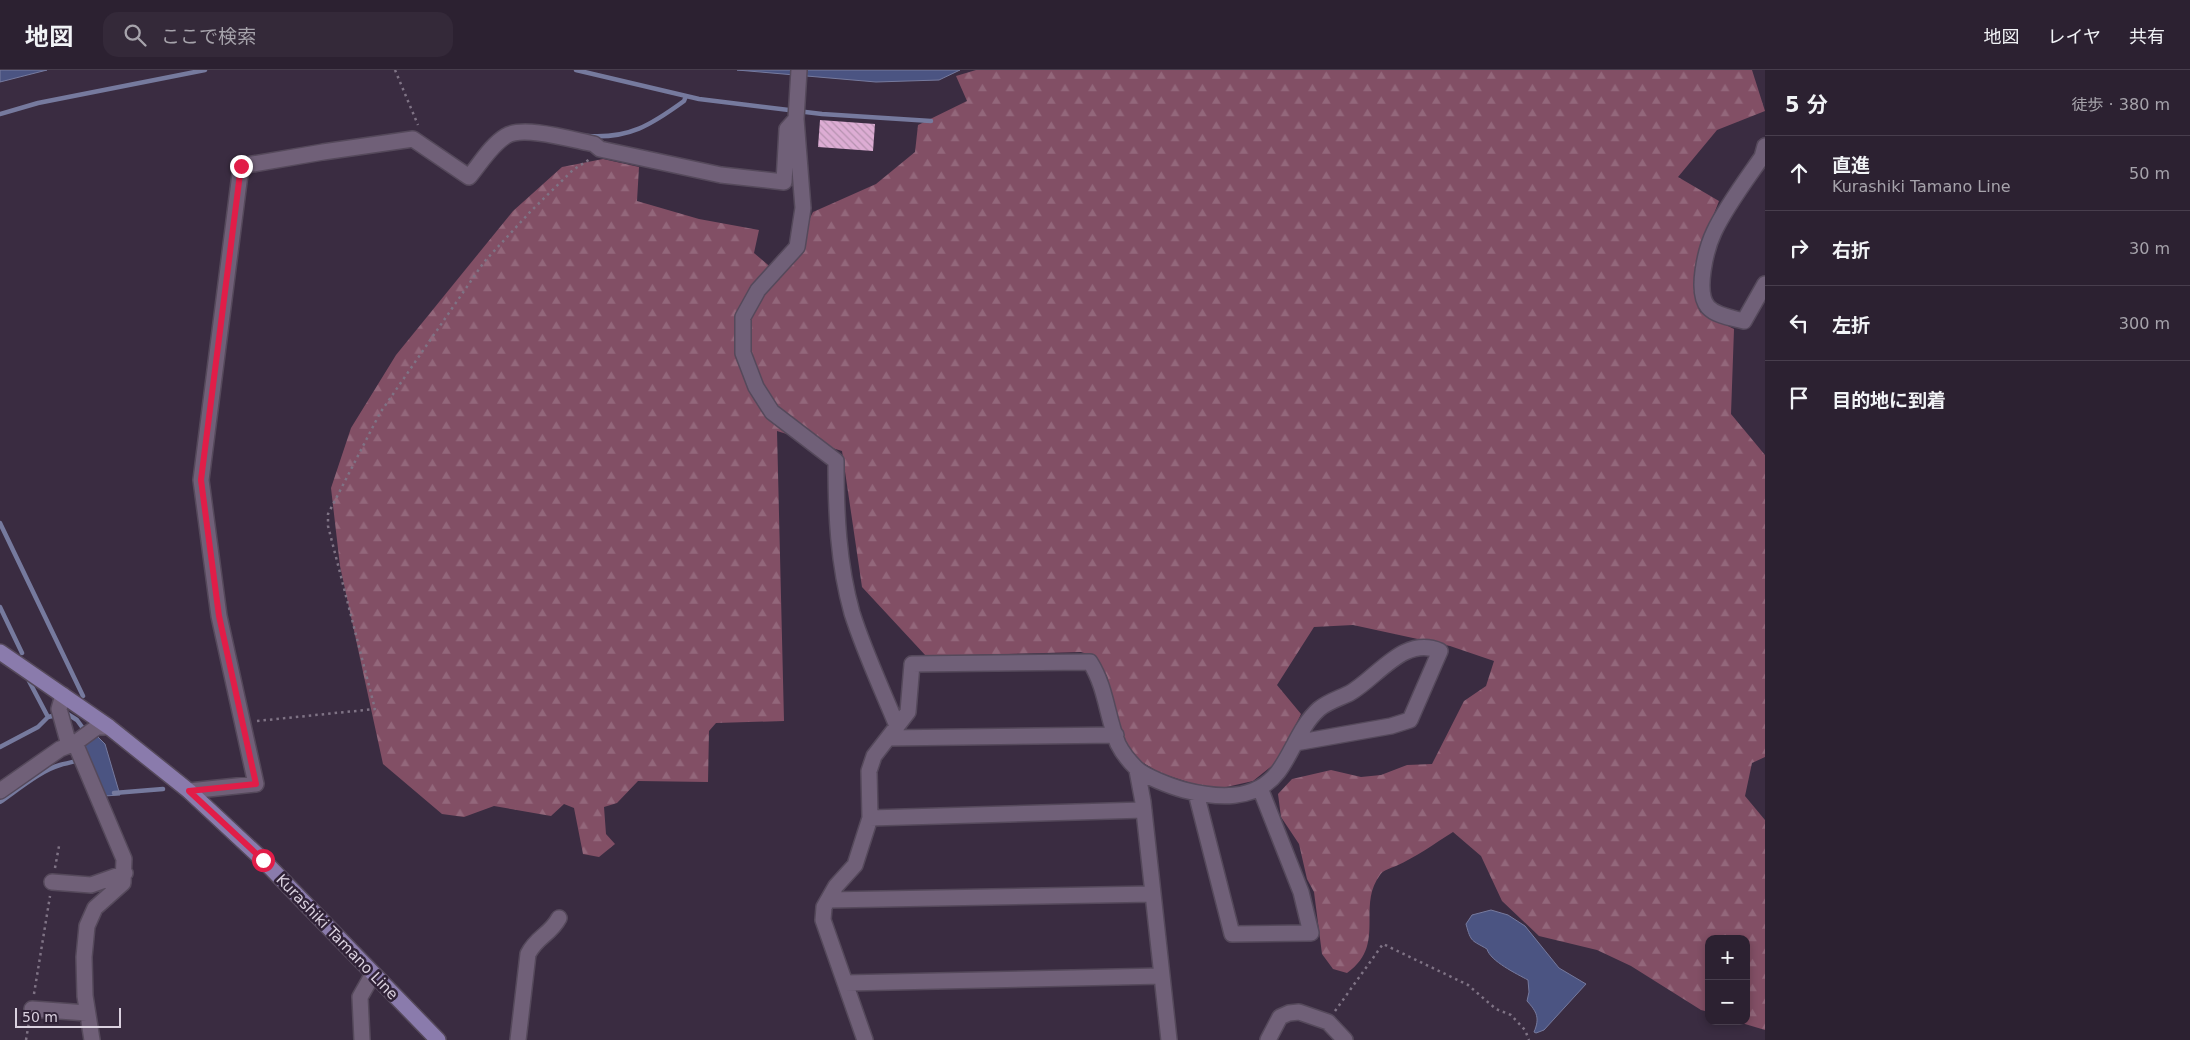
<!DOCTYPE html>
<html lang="ja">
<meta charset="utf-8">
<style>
body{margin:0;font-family:"DejaVu Sans","Noto Sans JP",sans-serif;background:#342939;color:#f1f3f6}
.controls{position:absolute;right:15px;bottom:15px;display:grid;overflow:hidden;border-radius:10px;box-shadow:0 2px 8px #0003}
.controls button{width:45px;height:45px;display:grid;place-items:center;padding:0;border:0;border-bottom:1px solid #483e4d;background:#2c2131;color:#f1f3f6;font:25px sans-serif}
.scale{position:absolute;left:15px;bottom:12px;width:106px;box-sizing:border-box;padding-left:5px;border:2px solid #dad1df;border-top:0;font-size:14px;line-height:18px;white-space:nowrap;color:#dad1df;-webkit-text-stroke:4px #302237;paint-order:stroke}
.stop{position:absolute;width:15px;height:15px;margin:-11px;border:4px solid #e11d48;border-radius:50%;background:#fff}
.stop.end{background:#e11d48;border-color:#fff;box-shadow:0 1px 5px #0008}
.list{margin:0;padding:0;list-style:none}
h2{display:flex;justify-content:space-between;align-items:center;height:65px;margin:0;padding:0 20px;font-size:21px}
h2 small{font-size:16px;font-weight:400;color:#a6a3ab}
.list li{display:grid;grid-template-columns:32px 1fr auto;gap:15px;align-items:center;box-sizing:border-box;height:75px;padding:0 20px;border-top:1px solid #483e4d}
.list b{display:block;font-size:19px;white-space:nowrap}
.list p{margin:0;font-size:16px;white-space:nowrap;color:#a6a3ab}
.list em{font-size:16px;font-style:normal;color:#a6a3ab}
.icon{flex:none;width:28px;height:28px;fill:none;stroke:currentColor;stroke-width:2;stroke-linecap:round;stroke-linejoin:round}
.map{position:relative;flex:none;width:1765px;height:970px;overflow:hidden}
header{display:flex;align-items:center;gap:30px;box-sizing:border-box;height:70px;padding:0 25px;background:#2c2131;border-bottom:1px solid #483e4d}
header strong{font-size:24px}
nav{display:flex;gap:28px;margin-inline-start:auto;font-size:18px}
.search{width:350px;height:45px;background:#342939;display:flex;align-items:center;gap:12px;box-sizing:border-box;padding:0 18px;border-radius:15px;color:#a6a3ab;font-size:19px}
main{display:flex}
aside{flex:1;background:#2c2131}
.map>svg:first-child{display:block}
.forest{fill:url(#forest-firs)}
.water{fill:#4b5482;stroke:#767a9e}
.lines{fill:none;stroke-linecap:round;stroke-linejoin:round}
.stream{stroke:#767a9e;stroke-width:4.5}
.building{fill:url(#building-back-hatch)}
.minor-casing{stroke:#55495b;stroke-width:18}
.major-casing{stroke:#55495b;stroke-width:18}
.path{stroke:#7f7385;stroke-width:2.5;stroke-dasharray:2.5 4;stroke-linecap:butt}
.minor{stroke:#706078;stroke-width:15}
.major{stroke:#8a7bac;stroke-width:15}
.route{stroke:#e11d48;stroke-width:6}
.labels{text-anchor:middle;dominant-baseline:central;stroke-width:5;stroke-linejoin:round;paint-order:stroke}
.street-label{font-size:15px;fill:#dad1df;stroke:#302237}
</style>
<header>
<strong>地図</strong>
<div class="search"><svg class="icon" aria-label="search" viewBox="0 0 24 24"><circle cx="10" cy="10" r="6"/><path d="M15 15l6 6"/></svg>ここで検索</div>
<nav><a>地図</a><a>レイヤ</a><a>共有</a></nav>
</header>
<main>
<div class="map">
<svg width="1765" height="970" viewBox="0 0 1765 970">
<defs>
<pattern id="forest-firs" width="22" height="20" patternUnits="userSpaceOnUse" patternTransform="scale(1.25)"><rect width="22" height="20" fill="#824f65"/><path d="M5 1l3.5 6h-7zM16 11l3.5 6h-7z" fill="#93677b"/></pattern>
<pattern id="building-back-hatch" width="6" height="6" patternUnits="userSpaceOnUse" patternTransform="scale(1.25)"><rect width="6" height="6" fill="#ddadd4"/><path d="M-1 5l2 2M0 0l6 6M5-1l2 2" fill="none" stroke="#b692b0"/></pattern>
</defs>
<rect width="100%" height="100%" fill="#3a2c41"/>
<path class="forest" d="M976,0H1752L1765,41L1717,60L1678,107L1719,131C1704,169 1689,201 1700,242L1734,259L1731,344L1765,385V687L1752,693L1745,726L1765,750V960L1735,951H1746V869H1709V942L1701,940L1631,896L1597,880L1539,866L1502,831L1481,786L1453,762C1434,774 1416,787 1396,796C1391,798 1383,800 1380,805C1356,837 1387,875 1347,903L1333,899L1322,884L1314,822L1307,809L1299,774L1281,747L1278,724L1292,709L1331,700L1361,707L1381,705L1407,695L1432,694L1464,631L1486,616L1494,591L1450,576L1353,555L1314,557L1277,615L1301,644L1278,691L1253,711L1222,718L1197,715L1160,703L1137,689L1123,670L1107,606L1096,587L1081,582L926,586L862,517L842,381L777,361L784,651L716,653L709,661L708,712L638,711L617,733L604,737L606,764L615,774L599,787L583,784L574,738L564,734L551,746L494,736L464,747L442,744L383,694L340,496L331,418L351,358L396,285L513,141L562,97L603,89L639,97L637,131L699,149L759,160L754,183L781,206L813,142L876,114L915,82L918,55L967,31L956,6Z"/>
<path class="water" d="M0,0H47L0,12Z
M737,0H960L939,10L876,12Z
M97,666L105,674L120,725L104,726L84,676L86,672Z
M1491,840L1508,845L1525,856L1559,898L1586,914L1544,960L1536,963L1534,962C1540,948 1537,942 1527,931L1529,922L1528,910C1517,904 1490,891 1487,879C1472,870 1471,873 1466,854L1472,845Z"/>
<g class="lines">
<path class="stream" d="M576,0L699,29L822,44L931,51
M0,44L38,33L205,0
M587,66C629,69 651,55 684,31L686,26
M0,453L83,626
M0,537L22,583
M29,611L48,647L66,643L77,650L85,661
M0,677L38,657L48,647
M114,723L163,719
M0,732C16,721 41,700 60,695C67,693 71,693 78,690"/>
</g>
<path class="building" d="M820,50L875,54L873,81L818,77Z"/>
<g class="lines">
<defs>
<path id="minor" d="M799,0L796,49L803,138L797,177L758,220L743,247V283L756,317L772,342L836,391C836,443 838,493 852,543C864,581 882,619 897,656
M1765,76L1762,87C1746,110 1725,138 1714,162C1706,179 1695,222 1708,237C1716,246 1733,248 1744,251L1765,214
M63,625L59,639L69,675
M888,668L1116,665
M75,673L124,789L123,813L95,838L87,856L84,887L85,926L92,970
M1137,700L1143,732L1169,970
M0,721L60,679L75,673L97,657H109
M189,721L256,714L219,546L201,410L241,96L323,82L413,69L469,107C480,94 491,75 506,66C523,55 573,70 594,74L600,79L721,105L784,112L787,59L796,49
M1196,723L1232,864L1311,863L1301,822L1260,718
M870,748L1144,740
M52,812L91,815L125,803
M828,830L1153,824
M845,913L1162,906
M32,939L87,943
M362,970L360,927L373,904
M518,970L528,884C537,866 550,865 559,848
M865,970L823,850L824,837L836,816L855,795L870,748L869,701L874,686L908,642L912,594L1090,592C1106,617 1107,647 1118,674C1122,682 1130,692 1136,698C1143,706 1173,717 1184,720C1216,728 1255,732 1278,702C1293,682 1300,656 1319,639C1327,632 1340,628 1350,623C1378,607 1404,565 1440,581L1410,650L1391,656L1295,673
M1268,970L1280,947L1289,943L1299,942L1328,952L1345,970"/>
<path id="major" d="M0,582L109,657L189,721L263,790L438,970"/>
</defs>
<use href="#minor" class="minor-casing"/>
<use href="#major" class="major-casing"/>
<path class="path" d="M395,0L418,55
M257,651L375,639L328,456V444L380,343L484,192L531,141L573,100L590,89
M55,798L59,776
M34,924L50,826
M1335,941L1383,874L1468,915L1496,939L1511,945L1525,960L1529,970
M26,970L29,952"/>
<use href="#minor" class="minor"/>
<use href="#major" class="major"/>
</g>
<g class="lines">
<path class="route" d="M241,96L201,410L219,546L256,714L189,721L263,790"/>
</g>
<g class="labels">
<g class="street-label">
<text transform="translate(337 867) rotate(46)">Kurashiki Tamano Line</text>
</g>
</g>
</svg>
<div class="controls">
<button>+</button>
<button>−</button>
</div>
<div class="scale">50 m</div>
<div class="stop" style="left:263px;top:790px"></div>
<div class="stop end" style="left:241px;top:96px"></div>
</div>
<aside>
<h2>5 分<small>徒歩 · 380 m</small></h2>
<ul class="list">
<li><svg class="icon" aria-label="ahead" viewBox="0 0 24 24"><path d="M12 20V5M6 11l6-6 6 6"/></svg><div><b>直進</b><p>Kurashiki Tamano Line</p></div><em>50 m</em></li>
<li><svg class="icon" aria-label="right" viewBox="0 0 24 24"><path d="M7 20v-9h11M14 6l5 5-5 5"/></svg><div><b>右折</b></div><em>30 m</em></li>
<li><svg class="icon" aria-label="left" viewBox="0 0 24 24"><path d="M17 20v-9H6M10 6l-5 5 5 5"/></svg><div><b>左折</b></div><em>300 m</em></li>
<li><svg class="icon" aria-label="arrive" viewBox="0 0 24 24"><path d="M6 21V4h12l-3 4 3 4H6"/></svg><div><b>目的地に到着</b></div></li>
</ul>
</aside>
</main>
